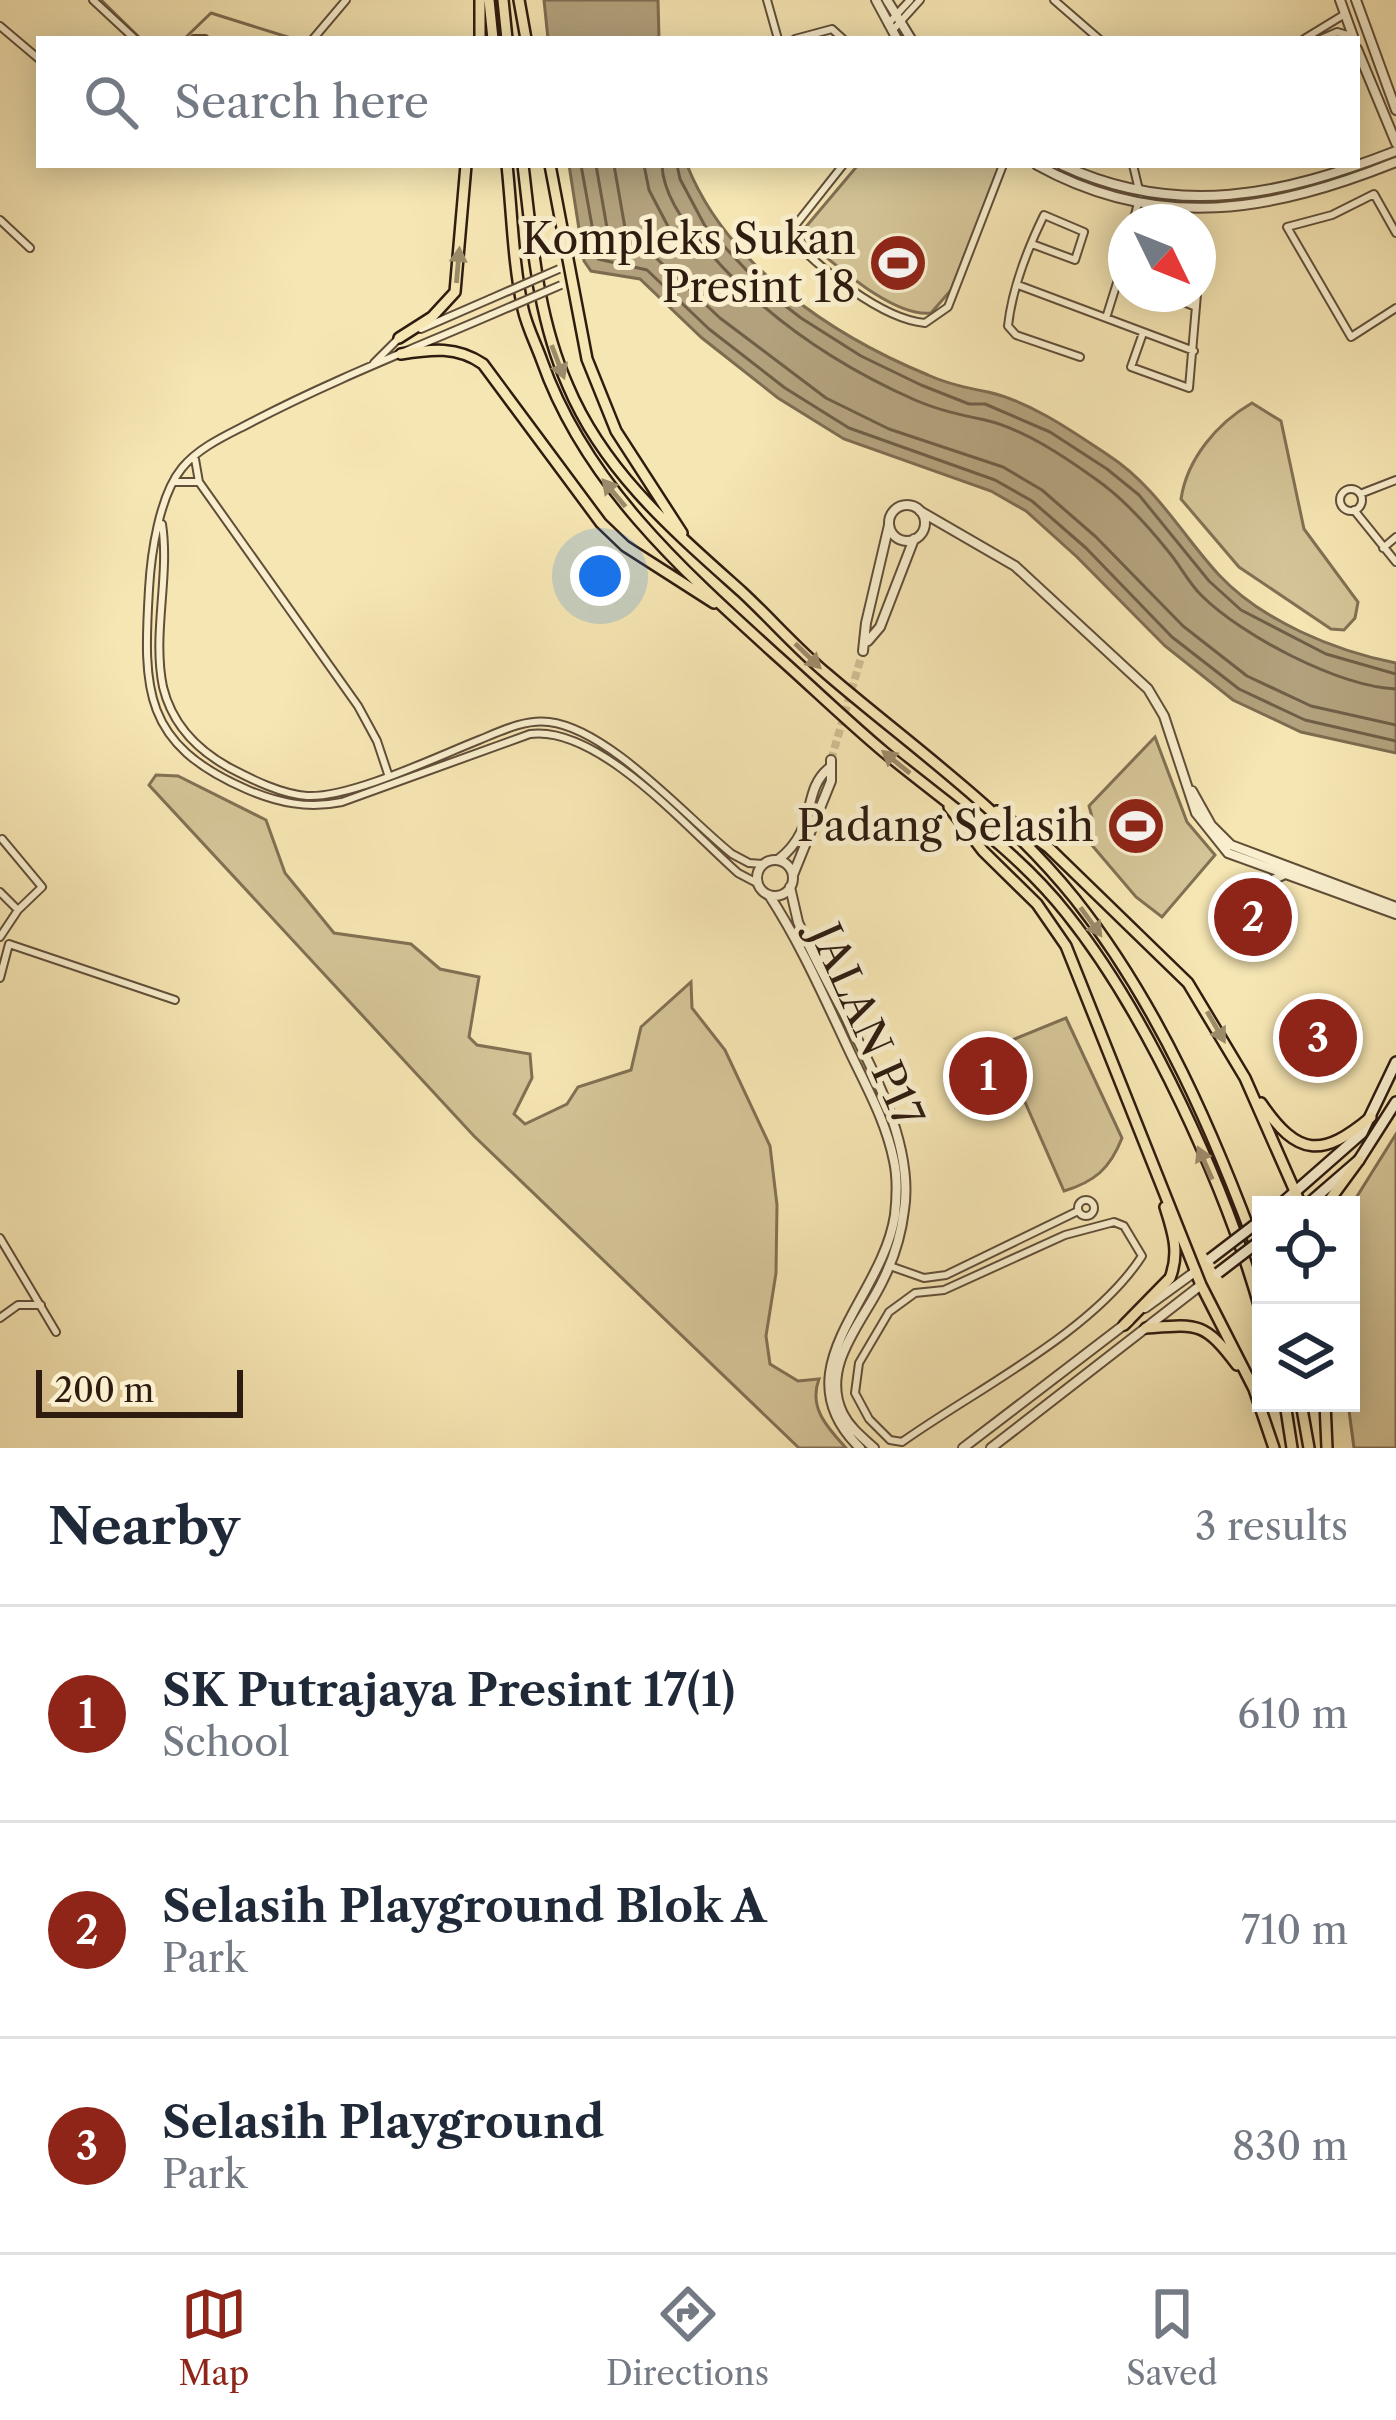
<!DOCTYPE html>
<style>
body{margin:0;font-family:"Libre Caslon Text",serif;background:#f6f6f7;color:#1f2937}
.controls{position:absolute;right:36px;bottom:36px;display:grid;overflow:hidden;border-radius:0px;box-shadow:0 6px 30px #0003}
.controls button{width:108px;height:108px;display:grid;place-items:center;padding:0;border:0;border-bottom:3px solid #e0e1e3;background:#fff;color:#1f2937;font:60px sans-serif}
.compass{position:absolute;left:1108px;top:204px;width:108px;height:108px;border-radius:50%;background:#fff;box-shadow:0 6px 30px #0003;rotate:133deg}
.scale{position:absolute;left:36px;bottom:30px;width:207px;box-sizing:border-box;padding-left:12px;border:6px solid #2f1c10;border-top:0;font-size:33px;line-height:42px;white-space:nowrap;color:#2f1c10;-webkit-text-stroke:9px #f9efce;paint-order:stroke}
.you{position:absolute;left:600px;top:576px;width:42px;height:42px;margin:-30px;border:9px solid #fff;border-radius:50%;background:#1a73e8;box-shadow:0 0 0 18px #1a73e833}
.badge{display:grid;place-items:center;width:78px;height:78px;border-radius:50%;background:#8f2418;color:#fff;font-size:39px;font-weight:700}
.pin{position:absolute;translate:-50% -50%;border:6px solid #fff;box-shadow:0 3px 12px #0006}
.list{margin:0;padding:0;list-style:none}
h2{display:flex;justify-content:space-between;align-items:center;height:156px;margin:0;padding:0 48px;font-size:51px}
h2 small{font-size:39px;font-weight:400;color:#747a83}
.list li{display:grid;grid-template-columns:78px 1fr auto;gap:36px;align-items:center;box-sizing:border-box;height:216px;padding:0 48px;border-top:3px solid #e0e1e3}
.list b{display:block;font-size:45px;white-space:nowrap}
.list p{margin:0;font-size:39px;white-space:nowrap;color:#747a83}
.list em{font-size:39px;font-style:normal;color:#747a83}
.icon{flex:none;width:66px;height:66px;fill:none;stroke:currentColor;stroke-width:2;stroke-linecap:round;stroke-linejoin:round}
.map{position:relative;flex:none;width:1396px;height:1448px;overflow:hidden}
.search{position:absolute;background:#fff;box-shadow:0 6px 30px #0003;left:36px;right:36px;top:36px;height:132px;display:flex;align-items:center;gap:30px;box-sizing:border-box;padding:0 42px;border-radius:0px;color:#747a83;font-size:45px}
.sheet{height:804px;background:#fff}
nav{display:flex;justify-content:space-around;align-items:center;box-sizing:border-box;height:168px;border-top:3px solid #e0e1e3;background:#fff;font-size:33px;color:#747a83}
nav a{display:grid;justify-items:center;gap:6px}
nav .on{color:#8f2418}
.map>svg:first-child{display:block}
.green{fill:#d4c497;stroke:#827054;stroke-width:3}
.water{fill:#b2a17c;stroke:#7e6c51;stroke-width:3}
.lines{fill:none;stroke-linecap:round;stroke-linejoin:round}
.shore{stroke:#705e46;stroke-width:3}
.stream{stroke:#7e6c51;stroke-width:3}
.tertiary-tunnel{stroke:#cebe92;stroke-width:8;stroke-dasharray:8 4;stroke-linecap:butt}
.minor-casing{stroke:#614e39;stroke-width:10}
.tertiary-casing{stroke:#614e39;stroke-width:12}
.secondary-casing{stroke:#2f1c10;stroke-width:14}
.primary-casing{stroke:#2f1c10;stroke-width:14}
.minor{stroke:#f9efce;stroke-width:6}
.tertiary{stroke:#f9efce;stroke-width:8}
.secondary{stroke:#f9efce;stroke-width:9}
.primary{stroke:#f6e6b3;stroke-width:9}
.minor-bridge-casing{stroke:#614e39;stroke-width:10;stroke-linecap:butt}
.secondary-bridge-casing{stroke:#2f1c10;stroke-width:14;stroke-linecap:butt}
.minor-bridge{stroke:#f9efce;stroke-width:6}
.secondary-bridge{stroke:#f9efce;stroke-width:9}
.oneway{fill:#9c8b6a}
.labels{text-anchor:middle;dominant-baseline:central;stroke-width:10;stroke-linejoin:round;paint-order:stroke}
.poi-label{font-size:42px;fill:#2f1c10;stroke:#f9efce;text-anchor:end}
.street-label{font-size:42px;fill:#2f1c10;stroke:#f9efce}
</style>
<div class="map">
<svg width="1396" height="1448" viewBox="0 0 1396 1448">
<rect width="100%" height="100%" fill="#f6e6b3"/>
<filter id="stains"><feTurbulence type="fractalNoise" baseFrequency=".00167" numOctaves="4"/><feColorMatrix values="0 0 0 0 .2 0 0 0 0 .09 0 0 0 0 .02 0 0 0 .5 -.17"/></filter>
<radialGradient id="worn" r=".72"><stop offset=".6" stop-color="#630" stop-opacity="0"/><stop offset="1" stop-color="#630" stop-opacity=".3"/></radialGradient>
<path class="green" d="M858,165H1000L951,290L931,313C891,318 830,259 799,235Z
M1252,403L1281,421L1304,529L1358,602L1355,618L1344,630L1331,629L1239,567L1181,499C1187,459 1217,423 1252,403Z
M1155,737L1187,822L1215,855L1162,917L1136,897L1079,830L1092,817L1089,806Z
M156,775L178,776L266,820L285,873L334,933L411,944L440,969L479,977L469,1037L477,1045L530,1054L532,1078L514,1114L525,1124L567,1104L578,1087L631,1070L641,1027L691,982L692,1008L725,1050L770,1146L777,1205L776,1273L766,1336L770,1364L798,1381L819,1379C808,1408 828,1428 846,1448H799L474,1136L149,785Z
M1066,1018L1122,1138C1110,1169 1094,1182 1064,1191L1000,1045Z
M1396,1134V1448H1354L1348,1403H1351V1206Z"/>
<path class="water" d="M544,0H658L659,39H548Z
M569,165H687C727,265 831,335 928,375C948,384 968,388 988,392C1031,402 1072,431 1108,455C1156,486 1182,535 1219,575C1262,621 1335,651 1396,663V753L1301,732L1233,700L1165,646L1077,557L1026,511L991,491L844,439L778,398L702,338L640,279L591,271L584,261Z"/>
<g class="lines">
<path class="shore" d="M581,165L598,259L647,270L709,329L785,388L849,428L995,480L1032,501L1086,548L1172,637L1239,689L1305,720L1396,741
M596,165L610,245L655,257L720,318L826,398L889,429L1003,467L1042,490L1096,537L1183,626L1247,676L1311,706L1396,725
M614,165L625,228L668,241L672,234L649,190L644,165
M662,165C663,196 689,230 709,252C765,317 836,365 915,400C938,410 961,415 985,420C1024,429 1065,457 1097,480C1124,499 1148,526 1168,551C1180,565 1188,582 1201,595C1242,636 1338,686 1396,689
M677,165L680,179L705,226L765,290L801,318L861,356L921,385L969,404H985L1050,432L1107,469L1139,495L1209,581L1241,610L1326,654L1396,674"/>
<path class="stream" d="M101,0L141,39
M184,39L211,13L294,39"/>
<path class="tertiary-tunnel" d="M831,760L863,651"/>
<defs>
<path id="minor" d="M93,0L135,39
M767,0L778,39
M1054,0L1099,39
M888,24L910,0
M0,26L39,59
M892,31L920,0
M194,39H205
M313,39L346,0
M795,39L832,29L843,39
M1304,39L1345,14
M1321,39L1337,32L1351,36
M843,165L794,227L791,238C821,269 881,319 925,323L948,307L1003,165
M1133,165L1139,190
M0,220L30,248
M1133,222L1138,203
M1396,233L1374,194L1332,215L1287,227L1351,337L1396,308
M1032,244L1075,260L1084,232L1044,215C1028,248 1012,289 1008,326L1016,335L1080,357
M1198,261V287
M1018,285L1194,351
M1164,294L1196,307
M491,315C410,350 328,382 250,423C227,435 199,447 182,468C159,496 151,554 149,589C143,690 143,744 246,789C278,803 308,809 342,802L530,734C599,725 689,830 738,873L757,883
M1106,318L1126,254
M421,329L490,299
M1143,333L1131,367L1189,388L1197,294
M374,363L398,339
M195,459L199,482L358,706L377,741L388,774
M174,482H199
M1340 500a11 11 0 1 1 22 0a11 11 0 1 1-22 0Z
M1360,494L1396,480
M1354,510L1396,562
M162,524C170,577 152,633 163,687C172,724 197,750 230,768C253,780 281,794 307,796C351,798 436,757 479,740C501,731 525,719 549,722C609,729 686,817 732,854L749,863L763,864
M1383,548L1396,537
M0,892L18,910
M0,937L18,910L42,887L2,839
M0,978L9,944L175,1000
M1078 1208a8 8 0 1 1 16 0a8 8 0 1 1-16 0Z
M1114,1222L1124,1226L1142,1256C1093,1332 975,1390 902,1442L890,1440L869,1419L855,1393L859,1363L889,1312L915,1293L944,1290L1065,1235Z
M0,1238L56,1332
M890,1266L924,1278L946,1275L1078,1211
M0,1318L18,1305H41"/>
<path id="tertiary" d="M876,0L897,39
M887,0L911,39
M1340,0L1354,39
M1356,0L1396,110
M1357,49L1396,143
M1037,165C1160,233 1273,211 1396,162
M1062,165C1178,219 1283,195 1396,151
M889 523a18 18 0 1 1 36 0a18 18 0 1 1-36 0Z
M920,511L1015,566L1148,689L1164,716L1196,813L1228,853L1396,914
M868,641L880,627L914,539
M863,651L866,623L889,525
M1192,791L1211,825L1231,845L1396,907
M757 878a18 18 0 1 1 36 0a18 18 0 1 1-36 0Z
M778,860C819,828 801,792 828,769
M793,875L831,781V760
M1268,882L1283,875
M790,887L798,922C833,1005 918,1121 904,1210C901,1235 894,1258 883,1280C864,1321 819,1366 843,1414C850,1428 863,1438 874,1448
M769,895C801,944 824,997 849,1050C866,1086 886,1121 894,1161C898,1179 897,1197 895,1215C882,1301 779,1369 860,1448
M1145,1308L1196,1271
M963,1448L1129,1321
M991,1448L1201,1285"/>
<path id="secondary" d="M1280,1205L1362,1133L1396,1062
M1307,1205L1359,1160L1396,1102"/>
<path id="primary" d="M489,0L493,39
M503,0L507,39
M519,0L526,39
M480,39V0
M507,165C512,212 513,263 523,309C527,327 536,344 542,361C585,483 681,569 776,655C812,687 847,721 884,752C947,804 1016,849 1067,914C1148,1015 1226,1187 1261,1312
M523,165C532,240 537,316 568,386C604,472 675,532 742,592C771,619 797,649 827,674C912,747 1005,811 1075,899C1159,1005 1215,1135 1261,1261
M550,165L587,359L616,431L682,533
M399,338L432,317L455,292L466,165
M401,354C432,349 457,346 483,364L601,523L625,546L714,603
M949,807L983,851L1037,904L1066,946L1201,1285L1254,1389L1274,1448
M997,811L1048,847L1188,983L1245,1078L1301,1205
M1261,1103C1298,1157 1322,1158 1371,1117
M1326,1205L1359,1160
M1124,1325L1170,1278C1180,1253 1173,1232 1165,1207
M1146,1328C1197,1324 1204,1321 1237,1365
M1285,1403L1292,1448
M1301,1403L1309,1448
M1325,1403L1327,1448"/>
</defs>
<use href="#minor" class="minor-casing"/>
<use href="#tertiary" class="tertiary-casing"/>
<use href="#secondary" class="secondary-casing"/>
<use href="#primary" class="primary-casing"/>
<use href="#minor" class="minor"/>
<use href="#tertiary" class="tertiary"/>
<use href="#secondary" class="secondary"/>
<use href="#primary" class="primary"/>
<defs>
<path id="minor-bridge" d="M490,299L559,269
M491,315L561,285"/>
<path id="secondary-bridge" d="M1210,1259L1261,1220
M1218,1273L1261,1240"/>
</defs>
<use href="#minor-bridge" class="minor-bridge-casing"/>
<use href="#secondary-bridge" class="secondary-bridge-casing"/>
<use href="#minor-bridge" class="minor-bridge"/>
<use href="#secondary-bridge" class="secondary-bridge"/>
</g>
<defs><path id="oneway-solid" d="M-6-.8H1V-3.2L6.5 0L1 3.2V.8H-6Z" transform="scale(3)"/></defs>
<g class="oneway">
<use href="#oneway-solid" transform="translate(458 265) rotate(-85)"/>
<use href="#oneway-solid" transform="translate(558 362) rotate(69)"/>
<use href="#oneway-solid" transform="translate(614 493) rotate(-130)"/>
<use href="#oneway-solid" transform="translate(808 656) rotate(44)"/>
<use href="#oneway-solid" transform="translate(896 762) rotate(-141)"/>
<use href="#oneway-solid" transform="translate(1091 922) rotate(54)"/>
<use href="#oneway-solid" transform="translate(1216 1027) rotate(60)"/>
<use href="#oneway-solid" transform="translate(1205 1163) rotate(-114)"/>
</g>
<defs>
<symbol id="stadium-disc" viewBox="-11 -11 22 22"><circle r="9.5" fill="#8f2418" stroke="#f9efce"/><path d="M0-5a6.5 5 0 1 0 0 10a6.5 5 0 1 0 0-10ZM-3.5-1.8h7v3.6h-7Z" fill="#fff"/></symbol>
</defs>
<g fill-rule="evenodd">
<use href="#stadium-disc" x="865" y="230" width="66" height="66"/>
<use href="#stadium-disc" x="1103" y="793" width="66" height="66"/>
</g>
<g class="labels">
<g class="poi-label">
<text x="856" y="239">Kompleks Sukan<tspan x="856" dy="48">Presint 18</tspan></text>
<text x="1094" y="826">Padang Selasih</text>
</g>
<g class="street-label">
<text transform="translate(867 1025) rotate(66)">JALAN P17</text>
</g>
</g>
<rect width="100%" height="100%" filter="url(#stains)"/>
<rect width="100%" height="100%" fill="url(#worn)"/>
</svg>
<div class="controls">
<button><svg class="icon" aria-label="locate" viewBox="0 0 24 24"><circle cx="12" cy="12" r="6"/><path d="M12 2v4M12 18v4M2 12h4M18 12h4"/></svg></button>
<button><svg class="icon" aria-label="layers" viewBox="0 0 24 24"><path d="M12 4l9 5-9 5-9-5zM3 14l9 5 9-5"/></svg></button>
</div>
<svg class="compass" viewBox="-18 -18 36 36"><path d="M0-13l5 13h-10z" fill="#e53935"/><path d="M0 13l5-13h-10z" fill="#747a83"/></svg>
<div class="scale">200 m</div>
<div class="you"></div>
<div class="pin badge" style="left:988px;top:1076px">1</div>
<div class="pin badge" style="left:1253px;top:917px">2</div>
<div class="pin badge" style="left:1318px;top:1038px">3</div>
<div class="search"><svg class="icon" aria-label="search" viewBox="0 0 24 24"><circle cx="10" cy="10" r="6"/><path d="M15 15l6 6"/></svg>Search here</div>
</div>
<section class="sheet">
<h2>Nearby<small>3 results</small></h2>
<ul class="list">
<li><span class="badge">1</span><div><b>SK Putrajaya Presint 17(1)</b><p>School</p></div><em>610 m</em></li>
<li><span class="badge">2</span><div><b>Selasih Playground Blok A</b><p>Park</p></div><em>710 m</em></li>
<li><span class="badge">3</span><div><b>Selasih Playground</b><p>Park</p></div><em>830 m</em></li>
</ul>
</section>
<nav>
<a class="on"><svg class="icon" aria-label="map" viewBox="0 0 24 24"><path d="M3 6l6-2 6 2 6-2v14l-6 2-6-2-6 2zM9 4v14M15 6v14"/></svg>Map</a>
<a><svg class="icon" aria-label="directions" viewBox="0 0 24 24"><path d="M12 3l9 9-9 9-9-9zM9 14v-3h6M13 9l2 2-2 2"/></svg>Directions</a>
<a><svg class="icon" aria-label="saved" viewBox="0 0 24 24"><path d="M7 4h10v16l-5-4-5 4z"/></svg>Saved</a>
</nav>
